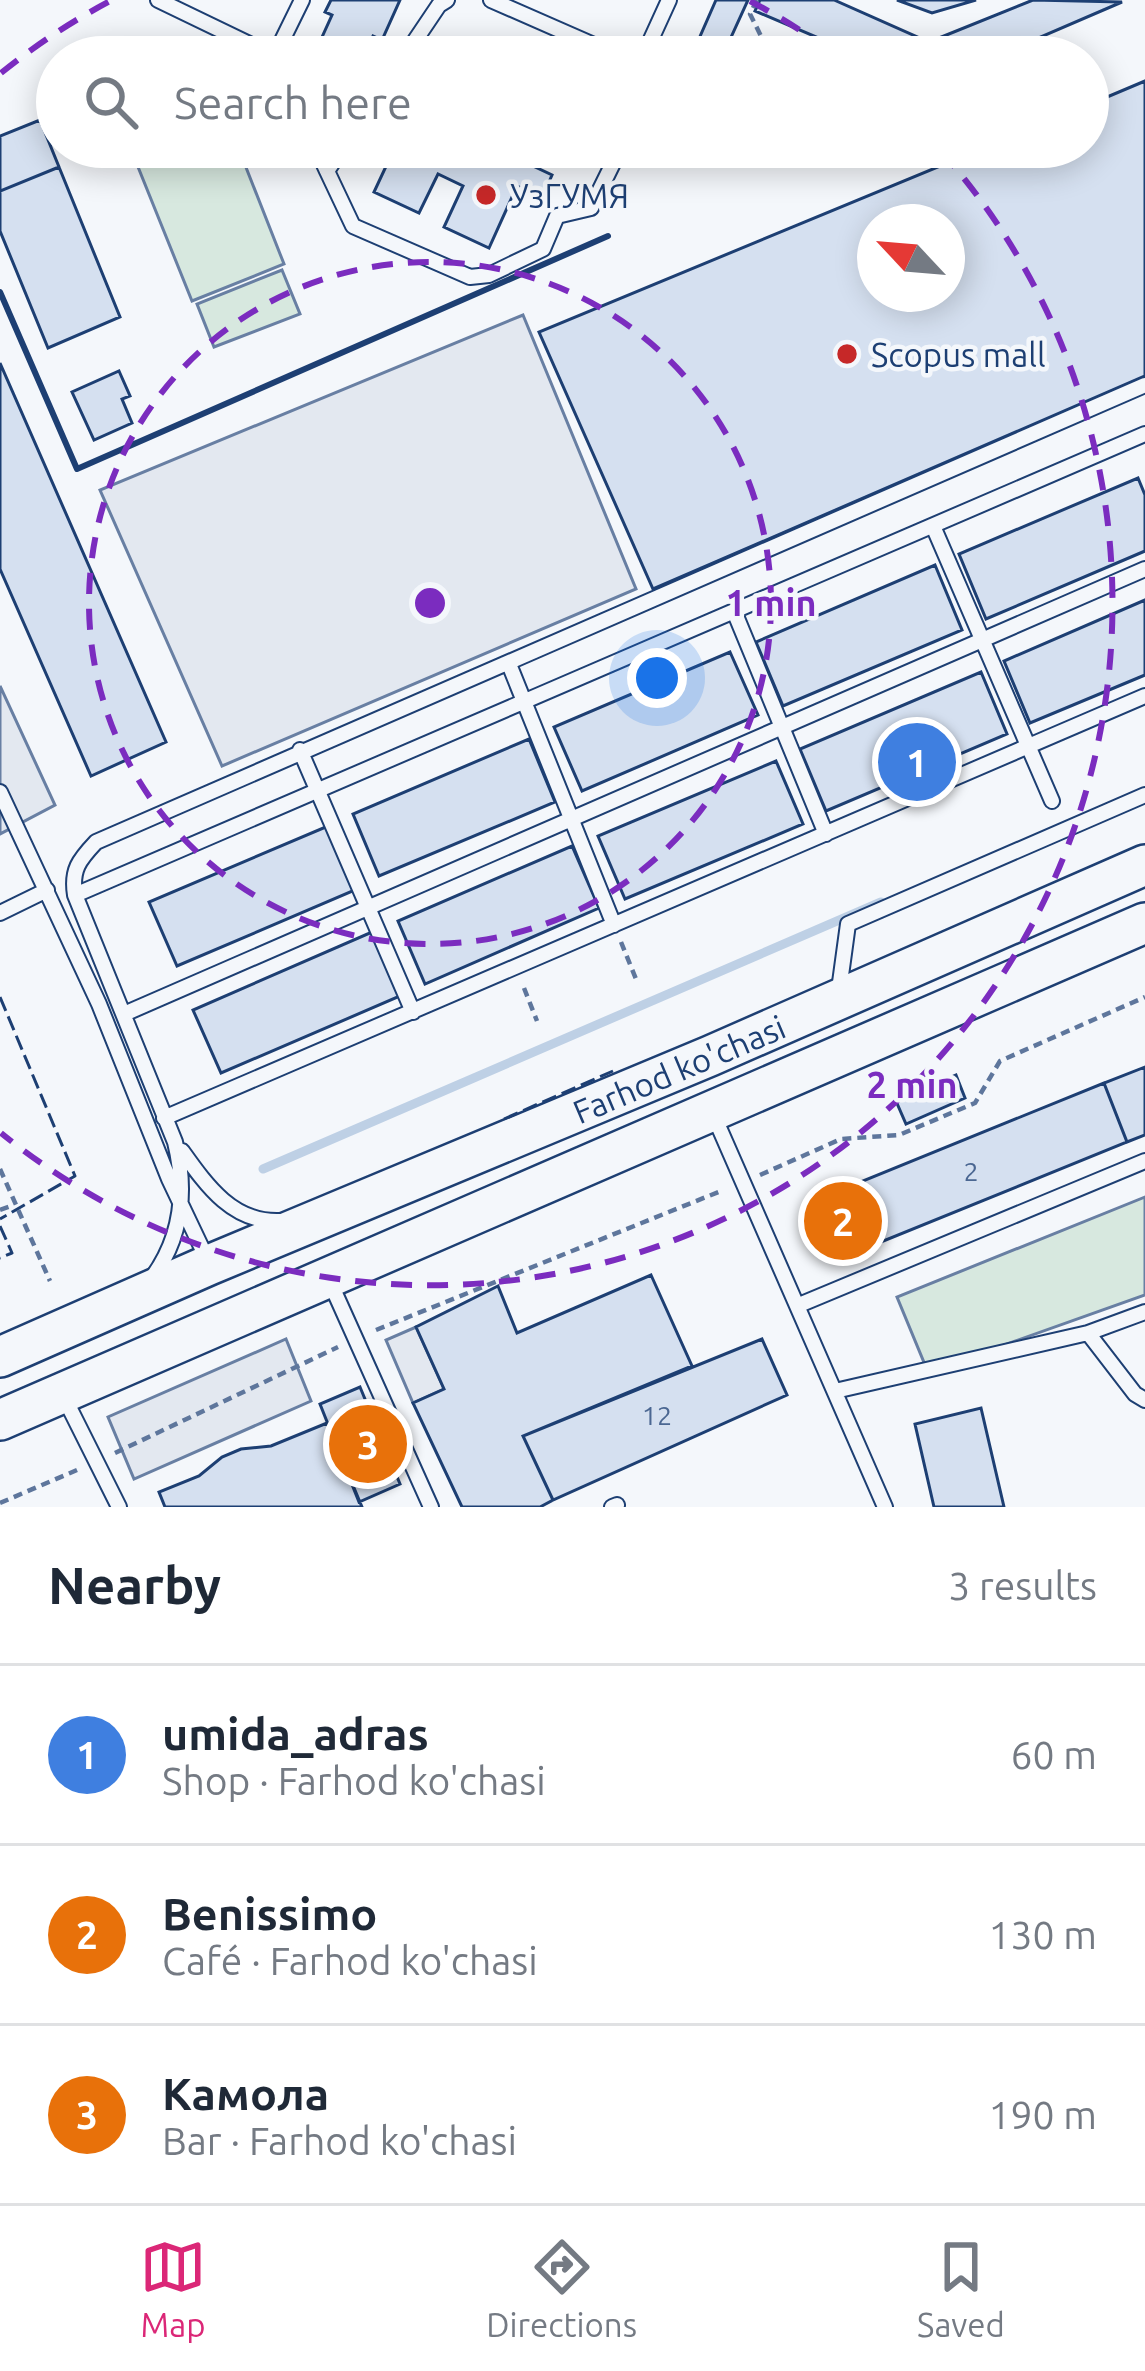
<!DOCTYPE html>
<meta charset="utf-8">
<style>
body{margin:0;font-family:Ubuntu,sans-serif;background:#f6f6f7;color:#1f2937}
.compass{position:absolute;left:857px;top:204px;width:108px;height:108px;border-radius:50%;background:#fff;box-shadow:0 6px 30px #0003;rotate:296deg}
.you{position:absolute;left:657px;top:678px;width:42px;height:42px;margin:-30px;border:9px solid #fff;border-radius:50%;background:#1a73e8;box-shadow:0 0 0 18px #1a73e833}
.badge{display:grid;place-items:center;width:78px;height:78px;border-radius:50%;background:#db2777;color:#fff;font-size:39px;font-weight:700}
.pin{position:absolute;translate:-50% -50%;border:6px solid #fff;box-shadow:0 3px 12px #0006}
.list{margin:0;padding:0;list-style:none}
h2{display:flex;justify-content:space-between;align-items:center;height:156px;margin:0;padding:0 48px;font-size:51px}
h2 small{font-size:39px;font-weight:400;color:#747a83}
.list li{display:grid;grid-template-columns:78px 1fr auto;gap:36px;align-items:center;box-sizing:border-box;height:180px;padding:0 48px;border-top:3px solid #e0e1e3}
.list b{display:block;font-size:45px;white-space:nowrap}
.list p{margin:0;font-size:39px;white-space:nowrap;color:#747a83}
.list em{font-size:39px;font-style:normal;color:#747a83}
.icon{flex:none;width:66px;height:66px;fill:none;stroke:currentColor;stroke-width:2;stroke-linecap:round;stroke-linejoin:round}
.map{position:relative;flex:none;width:1145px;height:1507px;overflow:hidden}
.search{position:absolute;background:#fff;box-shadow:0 6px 30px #0003;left:36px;right:36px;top:36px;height:132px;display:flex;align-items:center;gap:30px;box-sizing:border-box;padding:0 42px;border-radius:66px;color:#747a83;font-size:45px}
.sheet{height:696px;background:#fff}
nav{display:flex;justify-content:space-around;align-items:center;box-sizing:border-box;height:168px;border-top:3px solid #e0e1e3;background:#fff;font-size:33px;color:#747a83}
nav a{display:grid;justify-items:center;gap:6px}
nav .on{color:#db2777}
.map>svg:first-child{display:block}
.green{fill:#d7e8df;stroke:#687fa3;stroke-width:3}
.parking{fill:#e3e8f0;stroke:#687fa3;stroke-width:3}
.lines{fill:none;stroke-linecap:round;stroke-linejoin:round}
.stream{stroke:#bed0e5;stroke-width:9}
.building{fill:#d5e0f0;stroke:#1d3f73;stroke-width:3;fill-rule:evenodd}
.service-casing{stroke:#1d3f73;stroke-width:18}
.primary-casing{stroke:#1d3f73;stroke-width:44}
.path{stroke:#5e769c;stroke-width:4.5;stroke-dasharray:9 6;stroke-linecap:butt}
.service{stroke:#f4f7fb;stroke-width:14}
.primary{stroke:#f4f7fb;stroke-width:39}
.fence{stroke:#1d3f73;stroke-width:3;stroke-dasharray:15 6;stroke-linecap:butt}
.wall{stroke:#1d3f73;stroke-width:6}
.ring{fill:none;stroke:#7b2cbf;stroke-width:6;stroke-dasharray:21 15}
.poi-dot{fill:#c62828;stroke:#f4f7fb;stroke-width:4.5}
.labels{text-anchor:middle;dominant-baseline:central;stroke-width:9;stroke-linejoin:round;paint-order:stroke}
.number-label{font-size:27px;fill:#4b6792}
.poi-label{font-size:33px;fill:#1d3f73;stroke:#f4f7fb;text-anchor:start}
.street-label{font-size:33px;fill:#1d3f73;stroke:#f4f7fb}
.centre{fill:#7b2cbf;stroke:#f4f7fb;stroke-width:6}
.ring-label{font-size:36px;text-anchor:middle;font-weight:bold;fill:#7b2cbf;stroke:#f4f7fb;stroke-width:9;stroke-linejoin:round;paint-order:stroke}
</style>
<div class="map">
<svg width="1145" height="1507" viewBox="0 0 1145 1507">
<rect width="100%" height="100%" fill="#f4f7fb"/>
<path class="green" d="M130,147H238L284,264L192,301Z
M282,270L300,314L214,347L197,304Z
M1145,1197V1295L928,1372L897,1297Z"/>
<path class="parking" d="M523,315L636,589L222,766L100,490Z
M0,686L55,805L0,834Z
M416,1327L444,1389L413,1403L386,1340Z
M286,1339L311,1401L134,1479L108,1417Z"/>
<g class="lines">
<path class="stream" d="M263,1169L881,902"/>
</g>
<path class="building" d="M331,0H400L382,40L373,36L363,57H313L332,15L325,12Z
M716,0H748L722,57H691Z
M760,0H834L929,42L1033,0L1122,2L994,57H863L755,11Z
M897,0H976L932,13Z
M1145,81V376L653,589L539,332L986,147H1088V105ZM875,222H947V294H875Z
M40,120L59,167L0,191V136Z
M395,147H517L512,156L552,175L542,198L517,186L489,248L444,227L463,186L438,174L419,213L374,192Z
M59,167L120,317L48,348L0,231V191Z
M0,363L166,742L91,776L0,569Z
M119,371L130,396L122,399L132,423L94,440L72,392Z
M1138,478L1145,495V551L986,619L959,554Z
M935,565L962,630L783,706L756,642Z
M1145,600V675L1030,723L1004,661Z
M730,652L758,715L582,791L554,727Z
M981,672L1007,734L826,811L800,749Z
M529,739L555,802L379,876L353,814Z
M776,761L803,824L625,899L598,836Z
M328,826L355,890L177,966L149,902Z
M572,846L599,908L425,984L398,921Z
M372,932L400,996L221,1073L193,1010Z
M1145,1067V1135L1127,1142L1104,1083Z
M956,1075L965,1098L906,1124L896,1101Z
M1104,1083L1127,1142L839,1259L816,1200Z
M651,1275L692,1366L523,1436L553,1500L540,1507H462L413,1403L444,1389L416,1327L498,1286L517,1333Z
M762,1339L787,1395L553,1500L523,1436Z
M360,1387L400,1484L359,1502L320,1404Z
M981,1408L1004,1507H934L915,1424Z
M327,1423L362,1507H165L159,1492L199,1476L222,1457L241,1449L271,1446Z"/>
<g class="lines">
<defs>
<path id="service" d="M158,0L276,57
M491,0L621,57
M275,55L302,0
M404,57L439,5L447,0
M643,57L669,0
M316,147L327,171L343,147
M327,171L353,226L470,277L489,275L543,249L557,216L591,208L621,147
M933,526L1052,801
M734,611L826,834
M509,664L614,925
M300,750L413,1012
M0,792L99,1004L169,1179L207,1259
M75,895L1145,434
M0,913L47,890
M839,990L848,924L1145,795
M124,1014L1145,569
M714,1116L885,1507
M164,1118L1145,696
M182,1151C207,1186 233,1223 280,1221
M152,1278C182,1237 187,1191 175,1142L75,895C71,870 79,860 96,842L1145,385
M330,1282L431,1507
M799,1305L1145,1161
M1088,1333L1145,1312
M835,1391L1088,1333L1135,1394L1145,1400
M65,1399L119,1507
M612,1507L617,1505"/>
<path id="primary" d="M0,1357L209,1265L710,1056L1145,865
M0,1420L1145,923"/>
</defs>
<use href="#service" class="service-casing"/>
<use href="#primary" class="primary-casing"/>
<path class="path" d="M757,0L750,14L762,38
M621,942L636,979
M524,988L537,1021
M0,1169L50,1281
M760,1175L841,1139L899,1135L975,1103L1000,1061L1145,997
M0,1210L14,1205
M376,1330L721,1191
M115,1453L338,1347
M0,1503L77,1470"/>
<use href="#service" class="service"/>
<use href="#primary" class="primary"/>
<path class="fence" d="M0,997L75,1176L0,1219
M504,1119L613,1071
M0,1226L12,1253L0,1258"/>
<path class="wall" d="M0,292L77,469L608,236"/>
</g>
<g class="ring">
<circle cx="430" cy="603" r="341"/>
<path d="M1 73A682 682 0 0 1 110 1M750 1A682 682 0 0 1 836 55M941 151A682 682 0 0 1 1 1133"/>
</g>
<g class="poi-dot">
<circle cx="486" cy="195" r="12"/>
<circle cx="847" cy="354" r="12"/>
</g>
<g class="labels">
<g class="number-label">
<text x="971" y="1171">2</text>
<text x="657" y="1415">12</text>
</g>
<g class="poi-label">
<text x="510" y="195">УзГУМЯ</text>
<text x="871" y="354">Scopus mall</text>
</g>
<g class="street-label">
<text transform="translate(679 1069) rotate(-23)">Farhod ko'chasi</text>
</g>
</g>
<circle cx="430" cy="603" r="18" class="centre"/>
<g class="ring-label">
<text x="771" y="616">1 min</text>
<text x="912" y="1098">2 min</text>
</g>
</svg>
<svg class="compass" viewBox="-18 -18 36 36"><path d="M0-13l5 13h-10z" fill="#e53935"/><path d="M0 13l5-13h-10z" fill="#747a83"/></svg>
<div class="you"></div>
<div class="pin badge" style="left:917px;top:762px;background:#3f7fe0">1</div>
<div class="pin badge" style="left:843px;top:1221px;background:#e8710a">2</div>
<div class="pin badge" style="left:368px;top:1444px;background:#e8710a">3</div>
<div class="search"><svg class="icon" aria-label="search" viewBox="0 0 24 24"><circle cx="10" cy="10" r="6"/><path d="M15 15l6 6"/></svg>Search here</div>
</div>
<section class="sheet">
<h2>Nearby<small>3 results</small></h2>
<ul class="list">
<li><span class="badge" style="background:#3f7fe0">1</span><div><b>umida_adras</b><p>Shop · Farhod ko'chasi</p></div><em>60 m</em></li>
<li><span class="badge" style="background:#e8710a">2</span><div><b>Benissimo</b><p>Café · Farhod ko'chasi</p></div><em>130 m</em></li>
<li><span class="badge" style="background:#e8710a">3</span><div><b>Камола</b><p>Bar · Farhod ko'chasi</p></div><em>190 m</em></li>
</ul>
</section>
<nav>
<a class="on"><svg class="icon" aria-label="map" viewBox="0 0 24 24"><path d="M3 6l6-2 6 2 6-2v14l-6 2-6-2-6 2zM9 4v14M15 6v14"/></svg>Map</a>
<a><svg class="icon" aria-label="directions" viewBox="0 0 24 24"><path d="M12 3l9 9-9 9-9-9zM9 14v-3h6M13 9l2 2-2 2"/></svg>Directions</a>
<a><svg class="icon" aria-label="saved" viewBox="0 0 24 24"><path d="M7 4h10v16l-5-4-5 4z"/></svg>Saved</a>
</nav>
